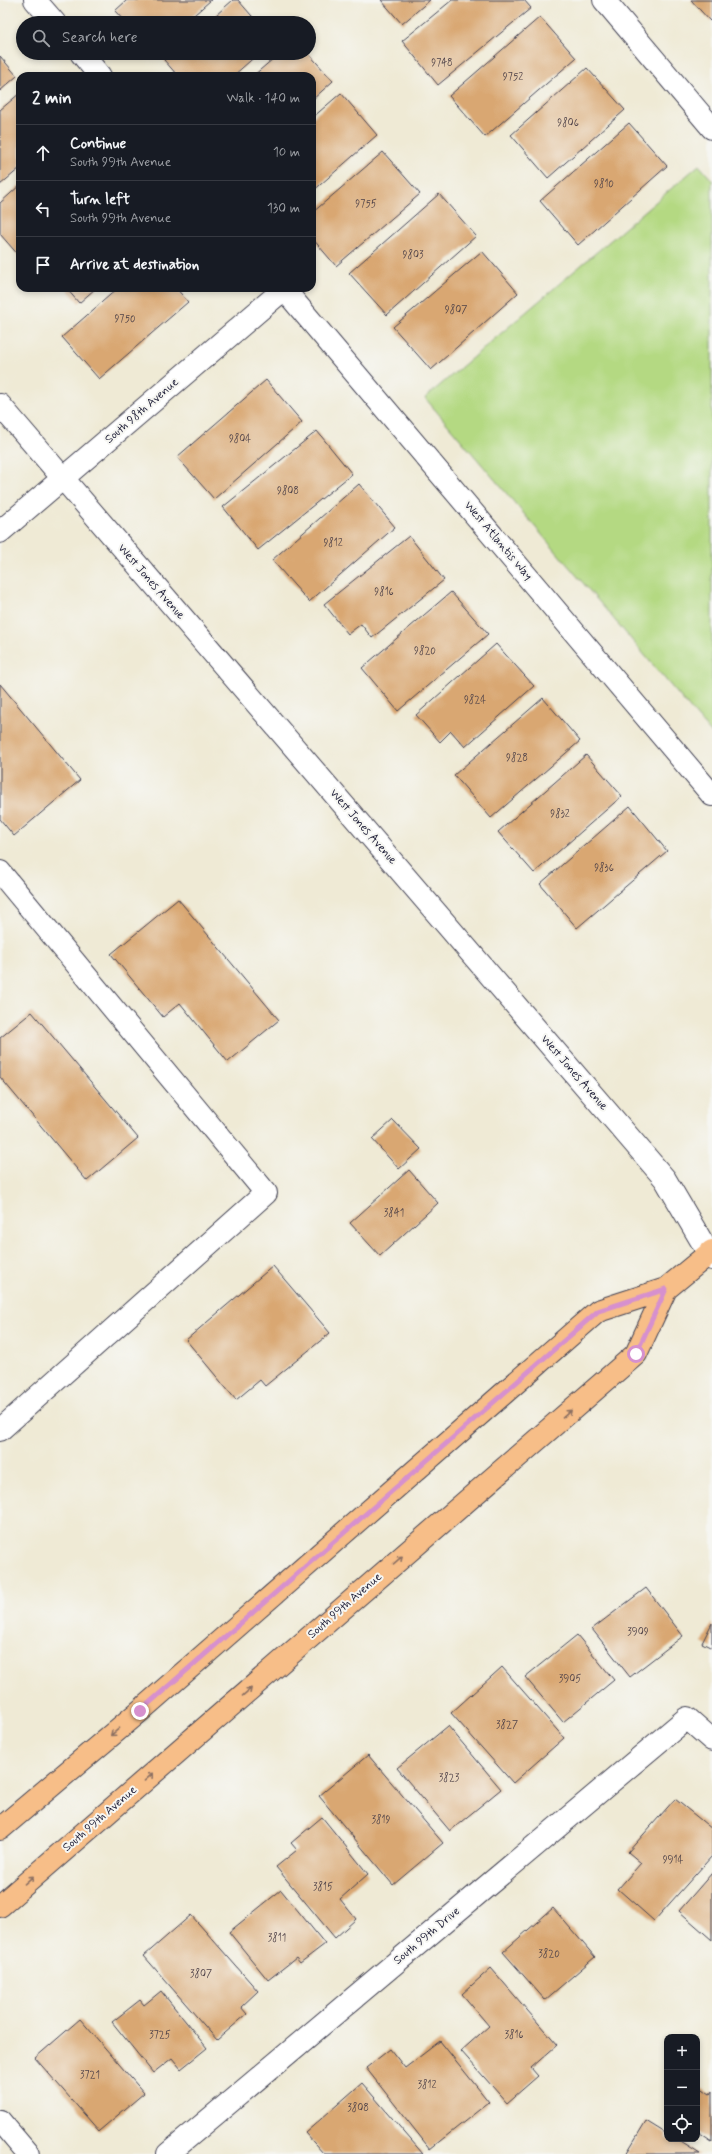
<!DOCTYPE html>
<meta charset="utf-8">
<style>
body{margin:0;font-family:Mynerve,sans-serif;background:#242831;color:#f1f3f6}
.controls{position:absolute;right:12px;bottom:12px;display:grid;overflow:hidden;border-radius:8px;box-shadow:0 2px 6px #0003}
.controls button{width:36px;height:36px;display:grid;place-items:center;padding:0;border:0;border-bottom:1px solid #363941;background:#171b24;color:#f1f3f6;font:20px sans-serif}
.stop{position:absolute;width:12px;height:12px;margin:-9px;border:3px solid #d690ce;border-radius:50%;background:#fff}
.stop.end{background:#d690ce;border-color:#fff;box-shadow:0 1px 4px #0008}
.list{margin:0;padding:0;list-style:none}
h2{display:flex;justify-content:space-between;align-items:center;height:52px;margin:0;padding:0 16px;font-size:17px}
h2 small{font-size:13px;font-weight:400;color:#9ea1a6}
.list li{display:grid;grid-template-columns:26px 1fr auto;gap:12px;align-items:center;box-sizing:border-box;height:56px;padding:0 16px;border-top:1px solid #363941}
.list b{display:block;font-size:15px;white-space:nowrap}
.list p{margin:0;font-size:13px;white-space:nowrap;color:#9ea1a6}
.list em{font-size:13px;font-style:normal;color:#9ea1a6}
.icon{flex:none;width:22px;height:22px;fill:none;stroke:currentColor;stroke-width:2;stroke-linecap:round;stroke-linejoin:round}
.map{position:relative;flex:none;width:712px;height:2154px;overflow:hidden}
.search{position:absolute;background:#171b24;box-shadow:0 2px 6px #0003;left:16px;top:16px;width:300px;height:44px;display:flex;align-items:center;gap:10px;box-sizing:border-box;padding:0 14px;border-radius:22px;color:#9ea1a6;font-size:15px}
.panel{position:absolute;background:#171b24;box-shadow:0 2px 6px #0003;left:16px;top:72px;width:300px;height:220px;border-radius:12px}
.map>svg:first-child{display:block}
.green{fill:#b4d982;stroke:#6b7e5e}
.building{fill:#d9a772}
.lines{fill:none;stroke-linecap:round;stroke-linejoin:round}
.minor-casing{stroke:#414052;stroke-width:24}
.major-casing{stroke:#414052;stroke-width:24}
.minor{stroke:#fff;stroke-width:22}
.major{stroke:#f7be88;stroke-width:22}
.oneway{stroke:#8c7062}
.route{stroke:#d690ce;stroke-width:5}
.labels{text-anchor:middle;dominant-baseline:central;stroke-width:4;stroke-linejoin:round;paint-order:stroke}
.number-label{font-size:10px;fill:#504349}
.street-label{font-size:12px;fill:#22223b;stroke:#f6f6f2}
</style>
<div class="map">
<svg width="712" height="2154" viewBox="0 0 712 2154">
<rect width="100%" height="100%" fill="#f6f6f2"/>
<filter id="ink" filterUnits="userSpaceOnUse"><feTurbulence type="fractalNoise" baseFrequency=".025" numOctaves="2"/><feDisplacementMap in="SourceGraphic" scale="8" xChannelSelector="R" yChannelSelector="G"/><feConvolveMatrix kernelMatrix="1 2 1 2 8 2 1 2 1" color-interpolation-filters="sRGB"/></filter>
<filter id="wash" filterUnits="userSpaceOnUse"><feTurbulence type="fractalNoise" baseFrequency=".012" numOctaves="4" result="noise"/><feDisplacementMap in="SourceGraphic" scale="16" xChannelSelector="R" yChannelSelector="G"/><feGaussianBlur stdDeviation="0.9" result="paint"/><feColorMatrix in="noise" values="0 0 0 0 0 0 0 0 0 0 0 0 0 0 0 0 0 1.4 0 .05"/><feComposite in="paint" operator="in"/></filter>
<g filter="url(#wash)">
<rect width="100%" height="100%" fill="#efead5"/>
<path class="green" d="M699,165L712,180V734L425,398Z"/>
<g id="blocks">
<path class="building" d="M127,0H211L185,23H126L115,11Z
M233,0H238L258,23H207Z
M381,0H430L402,24Z
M452,0H524L531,8L438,85L402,41Z
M691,0H712V20L710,21Z
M540,17L576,58L485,137L449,96Z
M173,53H259L233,76H178L164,60Z
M280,53H308L333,81L312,100V76H253Z
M0,56L17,76L0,91Z
M587,68L625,110L548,178L511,135Z
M20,93V168L0,185V110Z
M341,93L377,135L312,192V118Z
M629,123L667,166L578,245L540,201Z
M383,152L420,194L336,266L312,238V213Z
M20,185V257L0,234V203Z
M439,194L476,236L387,315L349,273Z
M482,251L518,293L431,370L393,327Z
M66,288H96L79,303Z
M118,288H176L188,302L99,379L62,337Z
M266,380L302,422L214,499L177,457Z
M317,431L352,474L258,550L223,507Z
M359,484L395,527L309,602L272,560Z
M409,536L444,580L372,638L361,624L348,634L324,604Z
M451,592L488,634L398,711L362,668Z
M496,644L534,686L465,747L451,731L440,742L416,715Z
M0,684L80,780L14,836L0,819Z
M543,698L580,741L491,818L454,775Z
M586,755L622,796L534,873L498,832Z
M630,806L667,851L577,928L540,884Z
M178,899L279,1020L228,1062L180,1003L163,1017L111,954Z
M32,1012L138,1138L87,1181L0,1077V1038Z
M393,1120L421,1149L399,1169L372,1139Z
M409,1170L438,1203L380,1256L350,1223Z
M273,1266L330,1333L265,1386L260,1380L236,1400L186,1340Z
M646,1588L683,1636L630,1677L592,1629Z
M712,1623V1648L702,1643Z
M577,1635L614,1680L563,1722L525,1677Z
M502,1667L564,1738L513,1783L451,1713Z
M448,1726L501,1789L450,1831L397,1768Z
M368,1755L443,1843L393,1885L319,1796Z
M675,1799L712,1829V1856L654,1921L618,1889L641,1863L628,1852Z
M322,1817L368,1874L340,1899L356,1919L335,1938L276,1867L297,1850L291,1843Z
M712,1873V1940L679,1911Z
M281,1890L325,1944L300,1963L296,1958L268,1980L229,1932Z
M553,1908L595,1957L545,2000L503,1952Z
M191,1915L258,1991L241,2007L247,2014L217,2040L144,1956Z
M491,1968L557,2045L531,2068L538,2076L507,2103L461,2051L489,2026L462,1994Z
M161,1991L207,2048L181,2069L172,2058L153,2073L112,2022L140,2000L144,2005Z
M80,2019L144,2093L99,2131L35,2058Z
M440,2041L489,2102L430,2149L366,2068L390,2049L405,2068Z
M362,2083L423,2154H324L305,2133Z
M697,2085L710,2094L712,2091V2141L697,2131Z
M646,2121L667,2134V2139H676L700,2154H626Z"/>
</g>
</g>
<g filter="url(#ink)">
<use href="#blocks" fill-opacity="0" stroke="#414052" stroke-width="1"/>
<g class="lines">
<defs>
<path id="minor" d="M35,0L55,23
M604,0L712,128
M81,53L100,76
M283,288L712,795
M0,405L665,1179L712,1259
M0,532L284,289
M0,872L266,1193L0,1430
M0,2121L28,2154
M168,2154L687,1718L712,1740"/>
<path id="major" d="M0,1829L140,1711L598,1311L666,1289L712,1251
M0,1906L636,1354L666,1289"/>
</defs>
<use href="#minor" class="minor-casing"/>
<use href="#major" class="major-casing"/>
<use href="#minor" class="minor"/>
<use href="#major" class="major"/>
</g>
<defs><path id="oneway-shaft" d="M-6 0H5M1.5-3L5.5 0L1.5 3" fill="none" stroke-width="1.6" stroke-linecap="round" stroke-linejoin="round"/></defs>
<g class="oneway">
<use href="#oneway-shaft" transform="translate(567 1414) rotate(-41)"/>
<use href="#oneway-shaft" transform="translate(398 1560) rotate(-41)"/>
<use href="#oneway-shaft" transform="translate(247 1692) rotate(-41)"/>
<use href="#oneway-shaft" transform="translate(115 1732) rotate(140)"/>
<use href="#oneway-shaft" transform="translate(149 1777) rotate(-41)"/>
<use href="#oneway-shaft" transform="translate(29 1880) rotate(-41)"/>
</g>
</g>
<g class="lines" filter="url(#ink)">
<path class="route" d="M140,1711L598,1311L666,1289L636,1354"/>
</g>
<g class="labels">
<g class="number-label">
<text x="442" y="63">9748</text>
<text x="513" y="77">9752</text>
<text x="568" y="123">9806</text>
<text x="604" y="184">9810</text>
<text x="366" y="204">9755</text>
<text x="413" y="255">9803</text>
<text x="456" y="310">9807</text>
<text x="125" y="319">9750</text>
<text x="240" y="439">9804</text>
<text x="288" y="491">9808</text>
<text x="333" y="543">9812</text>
<text x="384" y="592">9816</text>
<text x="425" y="651">9820</text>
<text x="475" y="700">9824</text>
<text x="517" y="758">9828</text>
<text x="560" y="814">9832</text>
<text x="604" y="868">9836</text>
<text x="394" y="1213">3841</text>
<text x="638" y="1632">3909</text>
<text x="570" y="1679">3905</text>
<text x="507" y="1725">3827</text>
<text x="449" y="1778">3823</text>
<text x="381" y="1820">3819</text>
<text x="673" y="1860">9914</text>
<text x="323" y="1887">3815</text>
<text x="277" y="1938">3811</text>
<text x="549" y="1954">3820</text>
<text x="201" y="1974">3807</text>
<text x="160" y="2035">3725</text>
<text x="514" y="2035">3816</text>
<text x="90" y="2075">3721</text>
<text x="427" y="2085">3812</text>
<text x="358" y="2108">3808</text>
</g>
<g class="street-label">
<text transform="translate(142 411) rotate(-41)">South 98th Avenue</text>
<text transform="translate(498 541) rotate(50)">West Atlantis Way</text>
<text transform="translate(151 582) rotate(49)">West Jones Avenue</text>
<text transform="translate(363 827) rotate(49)">West Jones Avenue</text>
<text transform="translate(574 1073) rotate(49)">West Jones Avenue</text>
<text transform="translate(345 1606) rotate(-41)">South 99th Avenue</text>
<text transform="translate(100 1819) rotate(-41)">South 99th Avenue</text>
<text transform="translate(427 1936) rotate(-40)">South 99th Drive</text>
</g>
</g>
</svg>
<div class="controls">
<button>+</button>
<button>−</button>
<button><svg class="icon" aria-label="locate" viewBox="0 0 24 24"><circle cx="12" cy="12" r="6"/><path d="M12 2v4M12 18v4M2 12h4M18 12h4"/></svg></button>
</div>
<div class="stop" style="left:636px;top:1354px"></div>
<div class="stop end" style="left:140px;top:1711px"></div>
<div class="search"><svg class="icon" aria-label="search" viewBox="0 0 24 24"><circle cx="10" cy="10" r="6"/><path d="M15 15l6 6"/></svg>Search here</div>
<section class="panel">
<h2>2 min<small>Walk · 140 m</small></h2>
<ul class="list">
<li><svg class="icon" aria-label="ahead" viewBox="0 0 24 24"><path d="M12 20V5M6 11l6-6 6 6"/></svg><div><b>Continue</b><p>South 99th Avenue</p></div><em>10 m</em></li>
<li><svg class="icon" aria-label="left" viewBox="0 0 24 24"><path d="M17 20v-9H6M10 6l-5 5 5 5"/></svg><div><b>Turn left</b><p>South 99th Avenue</p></div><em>130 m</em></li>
<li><svg class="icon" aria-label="arrive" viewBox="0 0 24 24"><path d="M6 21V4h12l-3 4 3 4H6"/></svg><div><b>Arrive at destination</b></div></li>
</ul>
</section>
</div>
